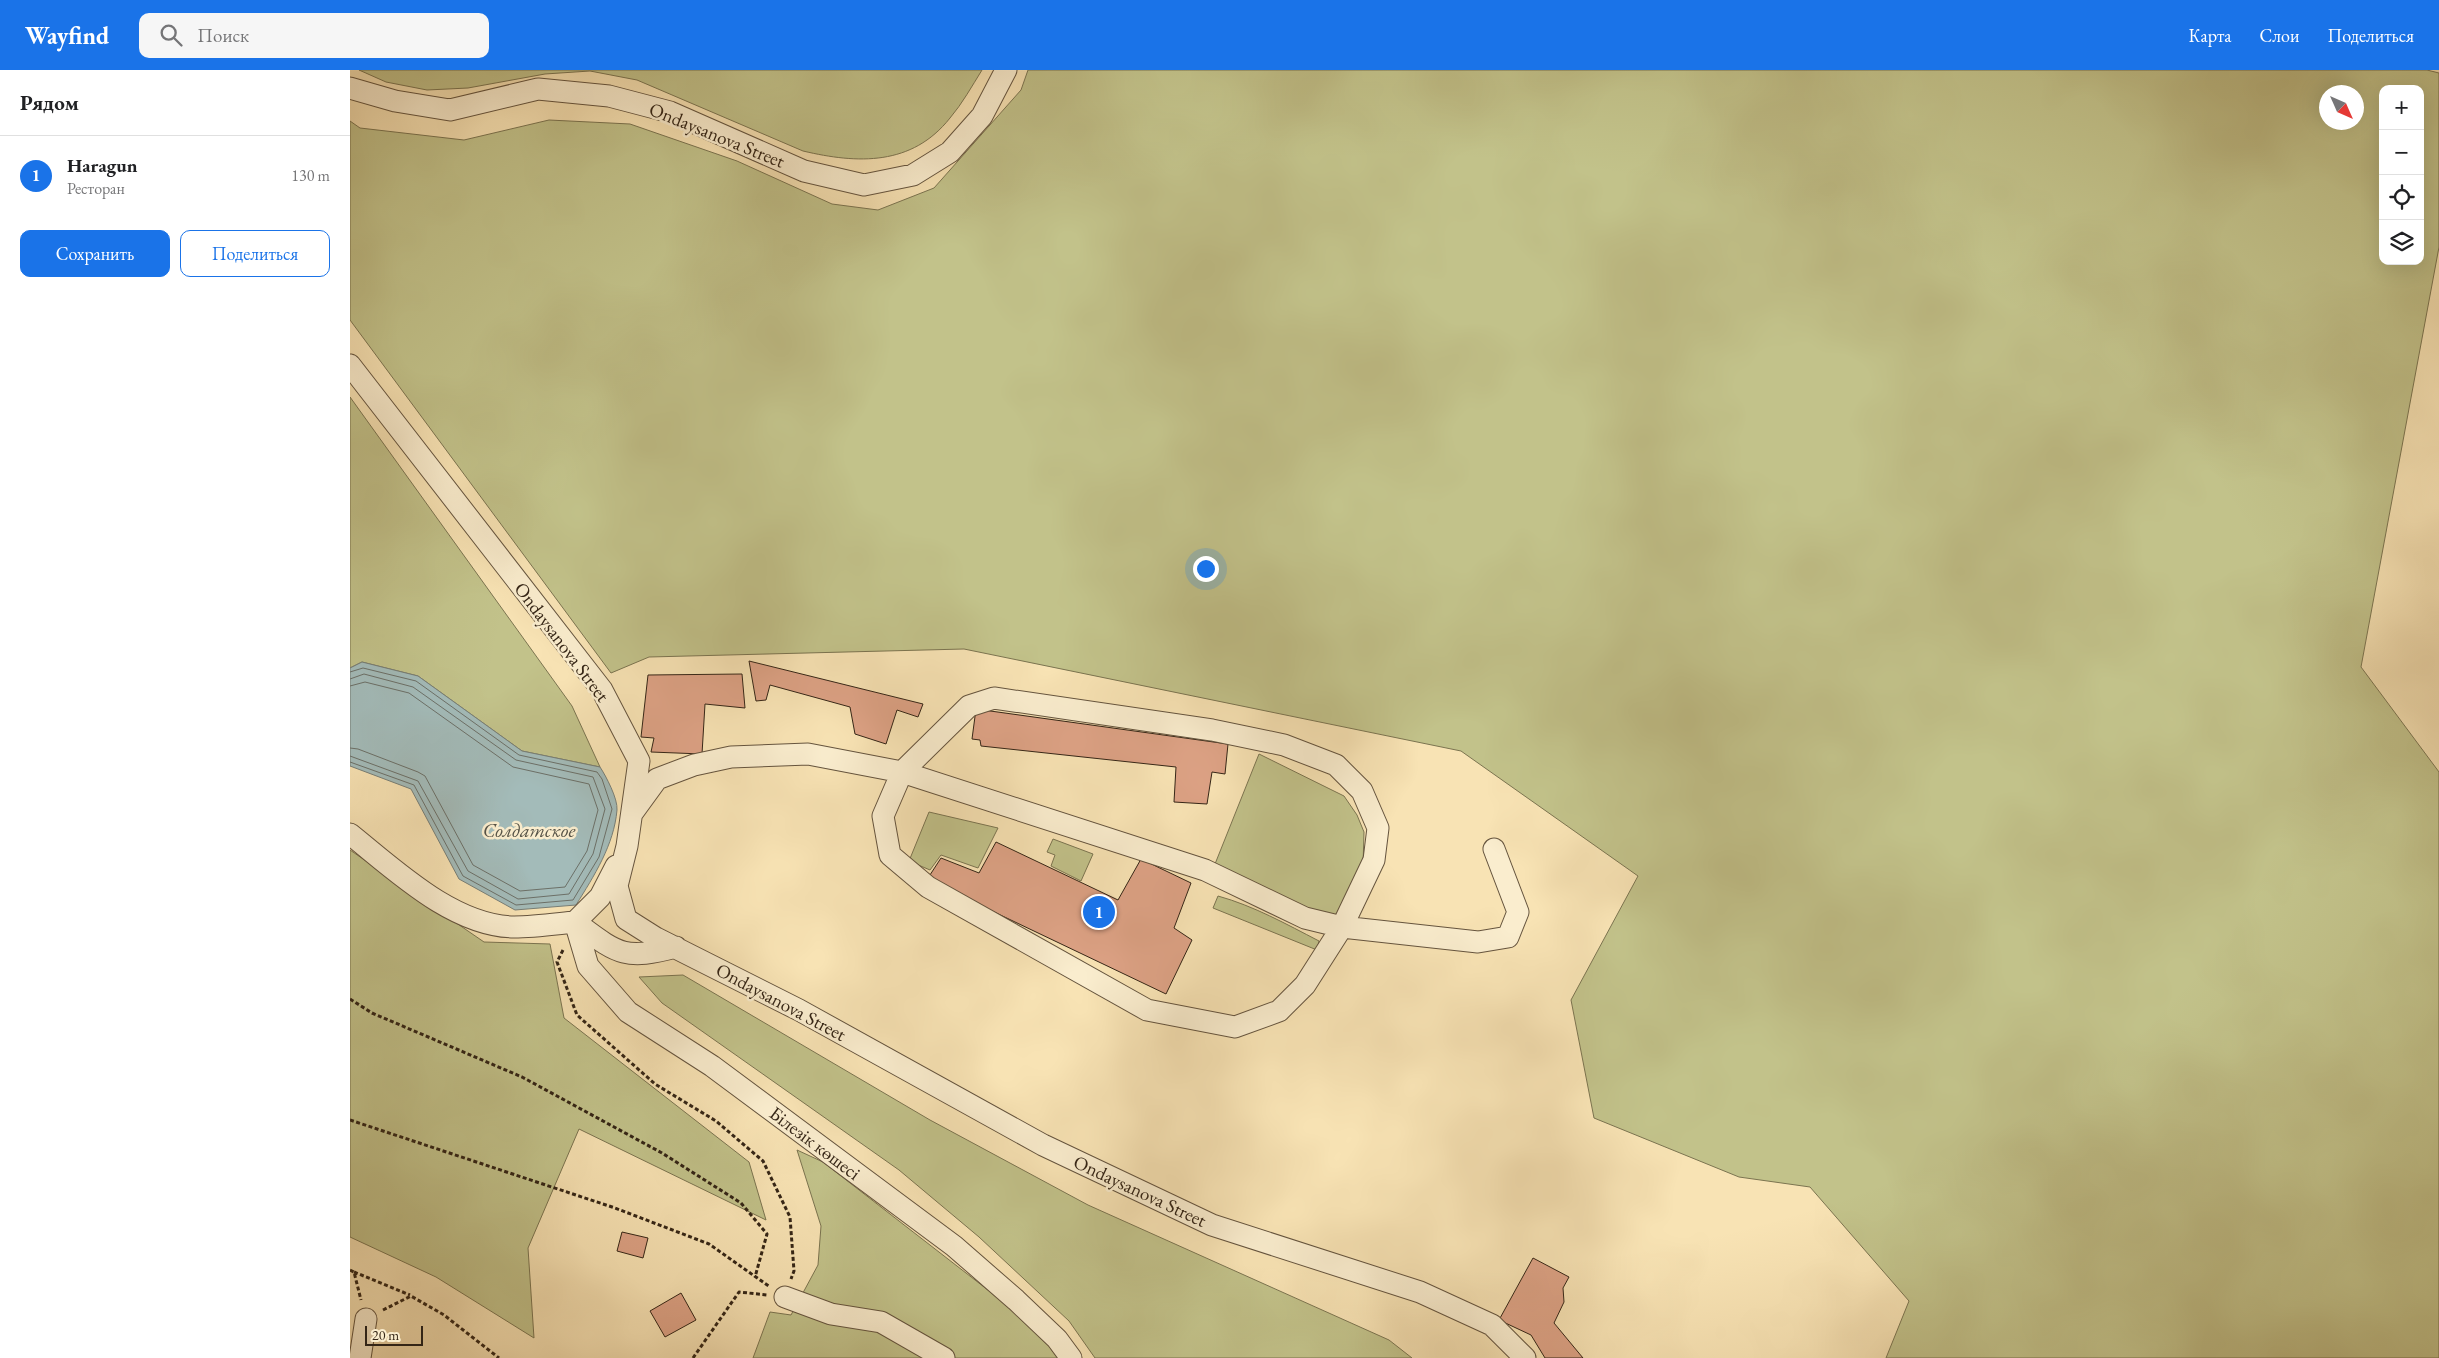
<!DOCTYPE html>
<html lang="ru">
<meta charset="utf-8">
<style>
body{margin:0;font-family:"EB Garamond",serif;background:#f6f6f6;color:#202124}
.controls{position:absolute;right:15px;top:15px;display:grid;overflow:hidden;border-radius:10px;box-shadow:0 5px 20px #0002}
.controls button{width:45px;height:45px;display:grid;place-items:center;padding:0;border:0;border-bottom:1px solid #e0e0e0;background:#fff;color:#202124;font:25px sans-serif}
.compass{position:absolute;left:1969px;top:15px;width:45px;height:45px;border-radius:50%;background:#fff;box-shadow:0 5px 20px #0002;rotate:135deg}
.scale{position:absolute;left:15px;bottom:12px;width:58px;box-sizing:border-box;padding-left:5px;border:2px solid #342516;border-top:0;font-size:14px;line-height:18px;white-space:nowrap;color:#342516;-webkit-text-stroke:4px #faedce;paint-order:stroke}
.you{position:absolute;left:855px;top:498px;width:18px;height:18px;margin:-12px;border:4px solid #fff;border-radius:50%;background:#1a73e8;box-shadow:0 0 0 8px #1a73e833}
.badge{display:grid;place-items:center;width:32px;height:32px;border-radius:50%;background:#1a73e8;color:#fff;font-size:16px;font-weight:700}
.pin{position:absolute;translate:-50% -50%;border:2px solid #fff;box-shadow:0 1px 5px #0006}
.list{margin:0;padding:0;list-style:none}
h2{display:flex;justify-content:space-between;align-items:center;height:65px;margin:0;padding:0 20px;font-size:21px}
h2 small{font-size:16px;font-weight:400;color:#757577}
.list li{display:grid;grid-template-columns:32px 1fr auto;gap:15px;align-items:center;box-sizing:border-box;height:80px;padding:0 20px;border-top:1px solid #e0e0e0}
.list b{display:block;font-size:19px;white-space:nowrap}
.list p{margin:0;font-size:16px;white-space:nowrap;color:#757577}
.list em{font-size:16px;font-style:normal;color:#757577}
.actions{display:flex;gap:10px;padding:15px 20px}
.actions a{flex:1;padding:11px 0;border:1px solid #1a73e8;border-radius:10px;text-align:center;font-size:18px;color:#1a73e8}
.actions .main{background:#1a73e8;color:#fff}
.icon{flex:none;width:28px;height:28px;fill:none;stroke:currentColor;stroke-width:2;stroke-linecap:round;stroke-linejoin:round}
.map{position:relative;flex:none;width:2089px;height:1288px;overflow:hidden}
header{display:flex;align-items:center;gap:30px;box-sizing:border-box;height:70px;padding:0 25px;background:#1a73e8;color:#fff}
header strong{font-size:24px}
nav{display:flex;gap:28px;margin-inline-start:auto;font-size:18px}
.search{width:350px;height:45px;background:#f6f6f6;display:flex;align-items:center;gap:12px;box-sizing:border-box;padding:0 18px;border-radius:10px;color:#757577;font-size:19px}
main{display:flex}
aside{flex:1;background:#fff}
.map>svg:first-child{display:block}
.green{fill:#c2c28a;stroke:#7b7450;fill-rule:evenodd}
.water{fill:#a3bbb9;stroke:#777f78}
.lines{fill:none;stroke-linecap:round;stroke-linejoin:round}
.shore{stroke:#6c7068;stroke-width:1}
.building{fill:#dda285;stroke:#342516}
.minor-casing{stroke:#65543e;stroke-width:23}
.path{stroke:#342516;stroke-width:3;stroke-dasharray:4 2.5;stroke-linecap:butt}
.minor{stroke:#faedce;stroke-width:21}
.labels{text-anchor:middle;dominant-baseline:central;stroke-width:5;stroke-linejoin:round;paint-order:stroke}
.street-label{font-size:19px;fill:#342516;stroke:#faedce}
.water-label{font-size:20px;font-style:italic;fill:#555247;stroke:#faedce}
</style>
<header>
<strong>Wayfind</strong>
<div class="search"><svg class="icon" aria-label="search" viewBox="0 0 24 24"><circle cx="10" cy="10" r="6"/><path d="M15 15l6 6"/></svg>Поиск</div>
<nav><a>Карта</a><a>Слои</a><a>Поделиться</a></nav>
</header>
<main>
<aside>
<h2>Рядом<small></small></h2>
<ul class="list">
<li><span class="badge">1</span><div><b>Haragun</b><p>Ресторан</p></div><em>130 m</em></li>
</ul>
<div class="actions"><a class="main">Сохранить</a><a>Поделиться</a></div>
</aside>
<div class="map">
<svg width="2089" height="1288" viewBox="0 0 2089 1288">
<rect width="100%" height="100%" fill="#f8e3b4"/>
<filter id="stains"><feTurbulence type="fractalNoise" baseFrequency=".004" numOctaves="4"/><feColorMatrix values="0 0 0 0 .2 0 0 0 0 .09 0 0 0 0 .02 0 0 0 .5 -.17"/></filter>
<radialGradient id="worn" r=".72"><stop offset=".6" stop-color="#630" stop-opacity="0"/><stop offset="1" stop-color="#630" stop-opacity=".3"/></radialGradient>
<path class="green" d="M9,0H632C622,16 612,34 600,48C562,96 508,94 453,81L287,10L240,1L195,4L118,18L77,20L36,12Z
M678,0H2077L2089,3V177L2011,597L2089,702V1288H1536L1559,1231L1460,1117L1389,1107L1244,1048L1221,930L1288,806L1111,681L614,579L299,587L261,603L0,250V51L10,58L114,70L199,50L280,54L387,91L482,134L528,140L584,118L671,20ZM2033,19H2070V191H2033ZM1976,22H2006V52H1976Z
M0,327L222,636L250,697L172,681L68,606L12,592L0,598Z
M909,684L994,726L1007,745L1014,762L1013,796L986,850L863,799Z
M579,742L648,758L628,798L591,785L580,800L559,791Z
M703,769L743,784L731,811L701,796L705,785L697,782Z
M0,780L134,872L200,874L214,948L399,1092L416,1150L229,1059L178,1178L184,1268L86,1207L0,1167Z
M868,826C904,836 936,854 969,871L967,880L863,838Z
M333,905L580,1050L738,1135L1039,1270L1062,1288H745L719,1251L629,1167L549,1100L312,933L289,907Z
M447,1080L473,1092L683,1255L708,1288H403L420,1242L441,1245L468,1195L471,1156Z"/>
<path class="water" d="M12,592L68,606L172,681L250,697C256,706 268,729 267,740C264,775 244,806 226,835L165,840L109,809L61,719L0,696V598Z"/>
<g class="lines">
<path class="shore" d="M0,602L13,598L66,611L169,685L247,702L252,709L262,739L249,787L223,830L166,835L113,806L64,715L0,692
M0,609L14,604L63,617L166,690L243,707L255,739L243,784L219,824L168,829L118,801L68,711L0,686
M0,616L15,612L59,623L163,697L239,714L248,740L237,781L215,817L170,821L123,795L75,706L68,702L8,679L0,678"/>
</g>
<path class="building" d="M399,591L573,634L568,647L547,640L536,674L505,664L500,637L420,615L416,630L406,631Z
M392,604L395,638L355,634L352,684L301,682L304,668L291,667L298,605Z
M626,639L878,674L875,704L862,702L857,734L824,732L826,697L631,676L630,670L622,669Z
M646,772L768,830L791,789L841,813L824,858L842,870L816,924L621,831L578,808L591,788L629,803Z
M272,1162L298,1168L293,1188L267,1181Z
M1183,1188L1219,1207L1213,1218L1214,1232L1204,1253L1233,1288H1195L1181,1265L1149,1250Z
M331,1223L346,1250L315,1267L300,1241Z"/>
<g class="lines">
<defs>
<path id="minor" d="M0,18L45,31L100,40L188,19L259,26L320,42L454,101L514,115L563,105L600,82L632,46L656,0
M0,295L252,620L289,691L277,776L267,816L276,849L306,868L449,940L693,1075L862,1155L1070,1222L1142,1255L1175,1288
M644,628L862,660L934,675L986,695L1012,721L1028,758L1024,790L992,857L955,915L929,941L885,957L797,940L578,817L540,785L533,746L552,702L619,636Z
M283,742L307,709L344,695L381,687L458,684L552,702L855,800L955,848L992,857L1128,872L1158,867L1168,842L1144,779
M0,764C45,800 103,856 164,857C184,857 205,854 225,852L250,827L266,796
M225,852L238,896L278,942L362,996L604,1176L666,1230L707,1269L721,1288
M225,852C267,883 273,891 326,877
M435,1227L481,1244L531,1252L594,1288
M10,1288L16,1249"/>
</defs>
<use href="#minor" class="minor-casing"/>
<path class="path" d="M213,880L207,892L227,945L305,1014L366,1051L413,1091L440,1147L444,1201L441,1209
M0,929L22,943L172,1007L312,1083L391,1133L417,1164L405,1207
M0,1050L265,1138L359,1174L420,1217
M0,1200L4,1202L11,1230
M4,1202L60,1225
M33,1240L61,1226L94,1245L149,1288
M343,1288L389,1222L417,1225"/>
<use href="#minor" class="minor"/>
</g>
<g class="labels">
<g class="street-label">
<text transform="translate(367 65) rotate(22)">Ondaysanova Street</text>
<text transform="translate(212 572) rotate(53)">Ondaysanova Street</text>
<text transform="translate(431 932) rotate(28)">Ondaysanova Street</text>
<text transform="translate(465 1073) rotate(37)">Білезік көшесі</text>
<text transform="translate(790 1121) rotate(25)">Ondaysanova Street</text>
</g>
<g class="water-label">
<text x="179" y="760">Солдатское</text>
</g>
</g>
<rect width="100%" height="100%" filter="url(#stains)"/>
<rect width="100%" height="100%" fill="url(#worn)"/>
</svg>
<div class="controls">
<button>+</button>
<button>−</button>
<button><svg class="icon" aria-label="locate" viewBox="0 0 24 24"><circle cx="12" cy="12" r="6"/><path d="M12 2v4M12 18v4M2 12h4M18 12h4"/></svg></button>
<button><svg class="icon" aria-label="layers" viewBox="0 0 24 24"><path d="M12 4l9 5-9 5-9-5zM3 14l9 5 9-5"/></svg></button>
</div>
<svg class="compass" viewBox="-18 -18 36 36"><path d="M0-13l5 13h-10z" fill="#e53935"/><path d="M0 13l5-13h-10z" fill="#757577"/></svg>
<div class="scale">20 m</div>
<div class="you"></div>
<div class="pin badge" style="left:749px;top:842px">1</div>
</div>
</main>
